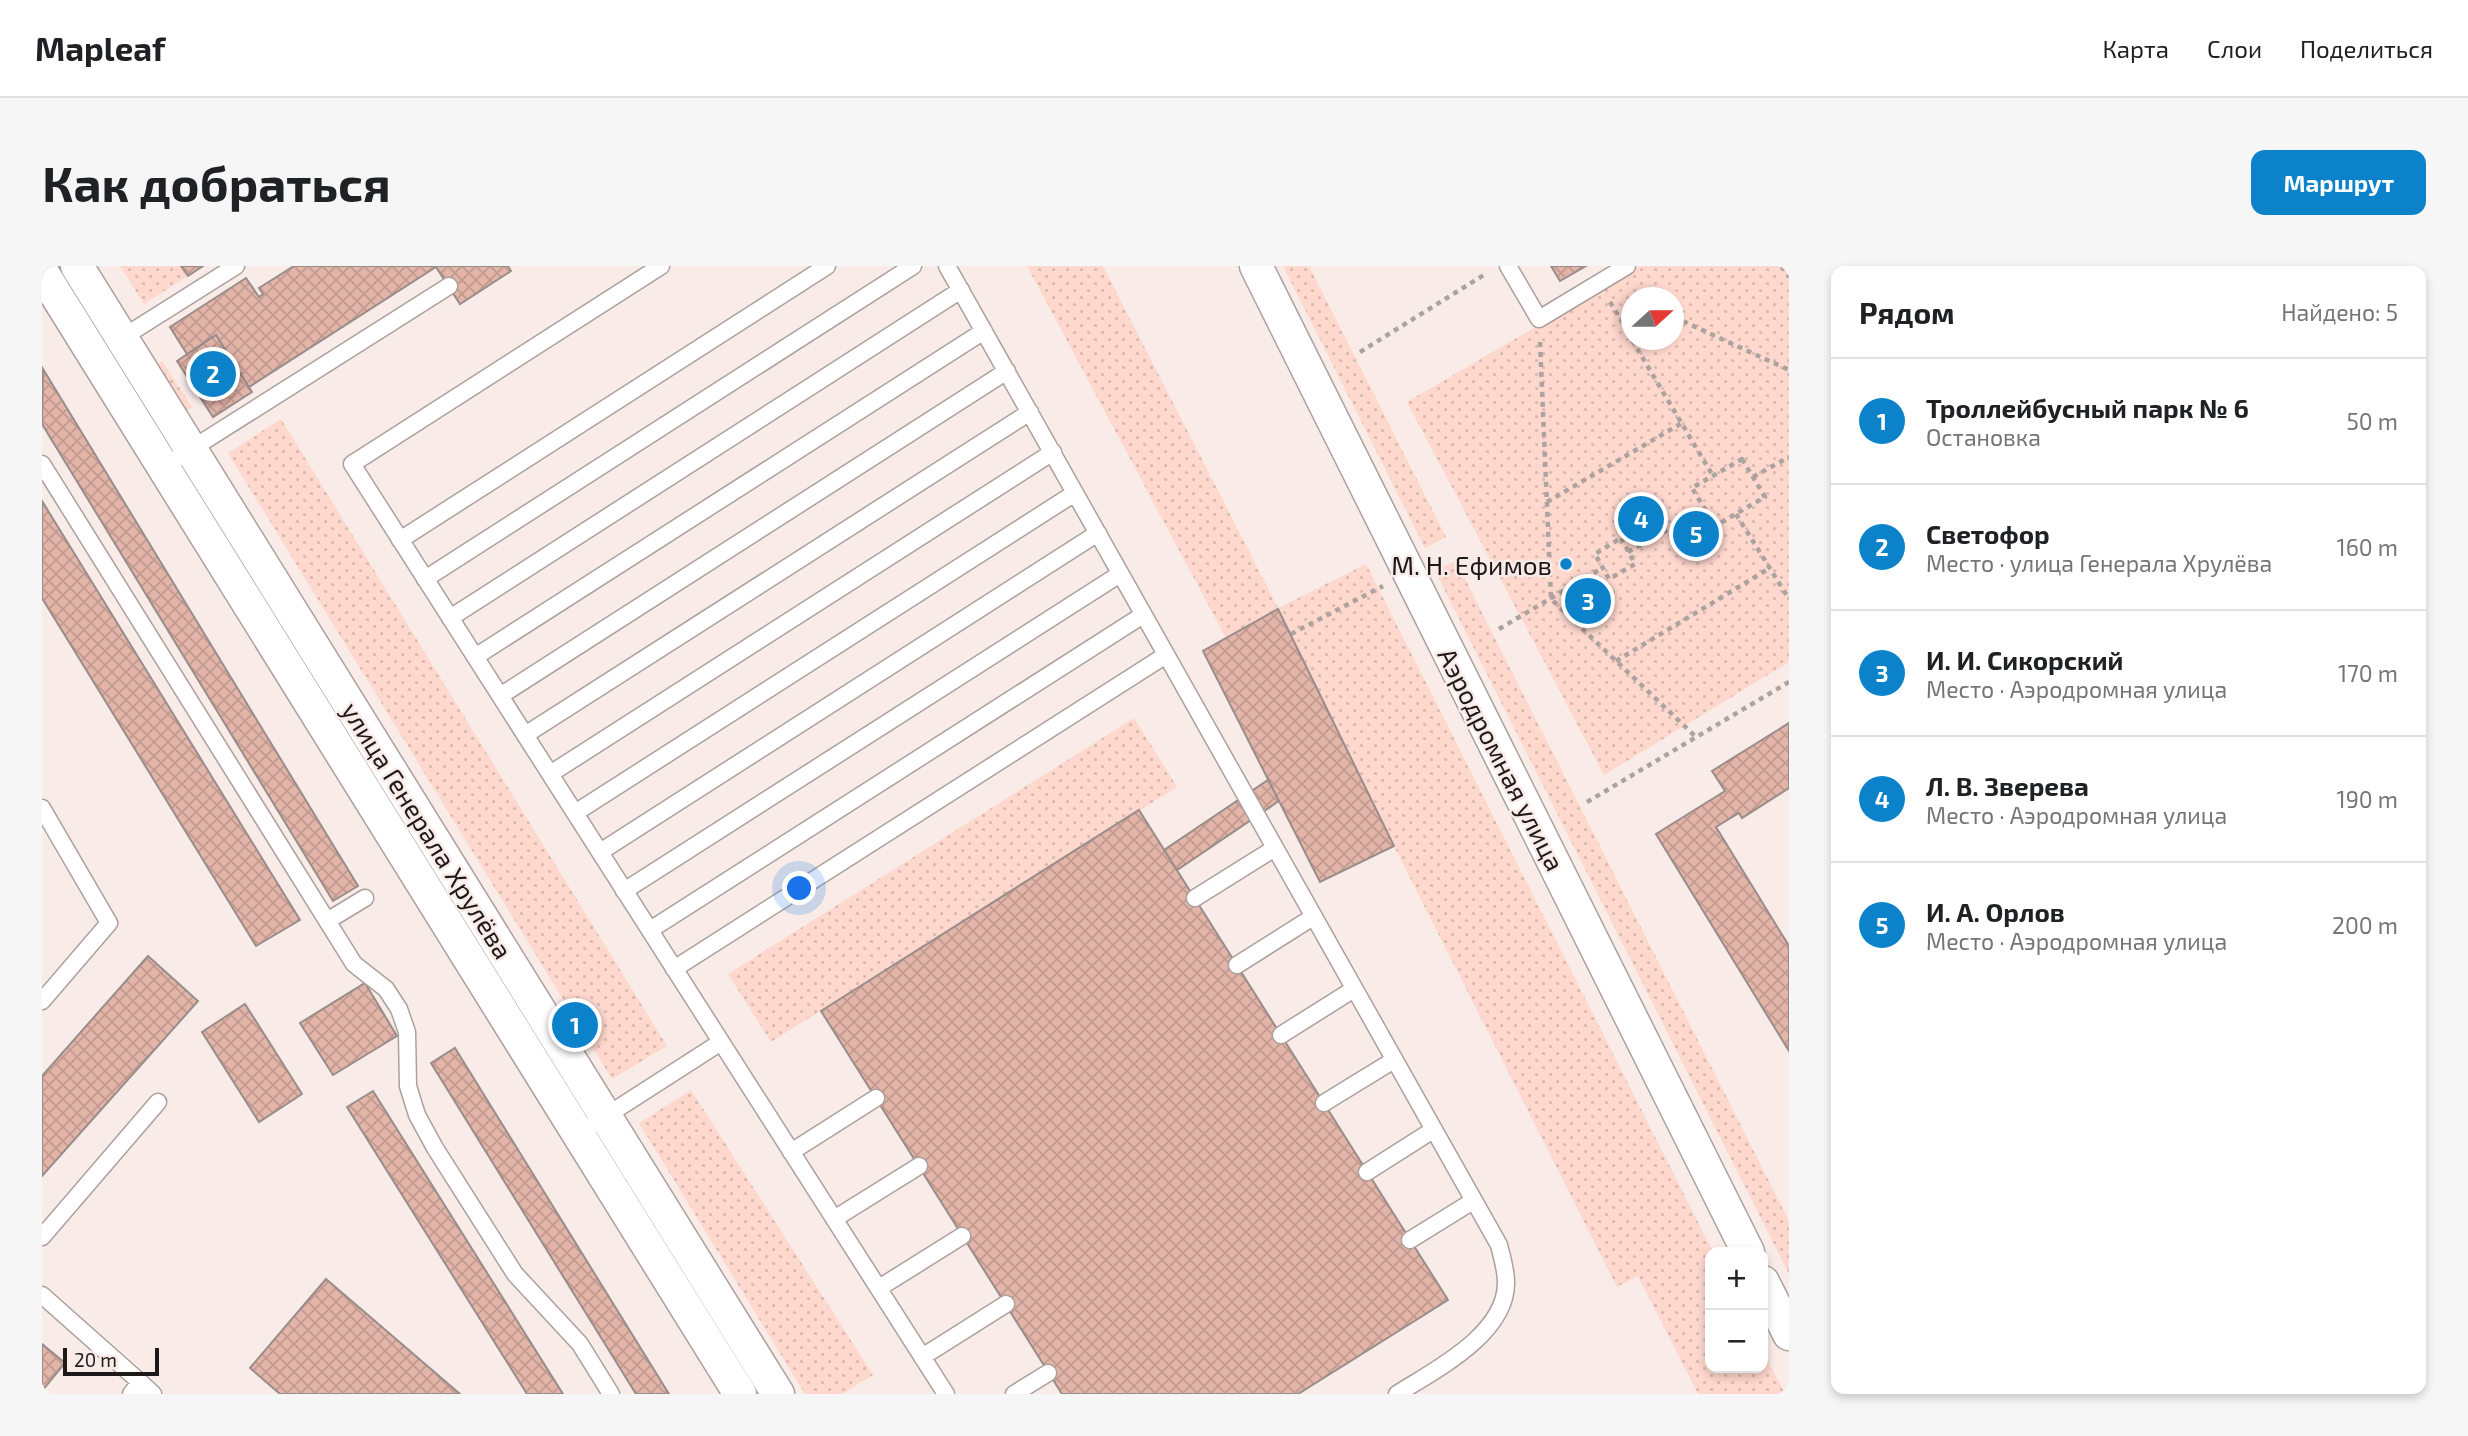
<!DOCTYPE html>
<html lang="ru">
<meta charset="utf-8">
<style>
body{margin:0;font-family:"Exo 2",sans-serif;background:#f6f6f6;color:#202124}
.controls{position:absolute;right:21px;bottom:21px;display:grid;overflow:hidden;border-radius:14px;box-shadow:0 4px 10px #0003}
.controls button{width:63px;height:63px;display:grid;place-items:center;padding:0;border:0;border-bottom:2px solid #e0e0e0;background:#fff;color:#202124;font:35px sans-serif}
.compass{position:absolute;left:1579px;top:21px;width:63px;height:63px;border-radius:50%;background:#fff;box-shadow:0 4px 10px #0003;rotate:69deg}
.scale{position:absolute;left:21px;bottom:18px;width:96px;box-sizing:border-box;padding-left:7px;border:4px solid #1d1918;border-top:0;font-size:19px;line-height:24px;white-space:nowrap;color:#1d1918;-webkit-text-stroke:5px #f8ebe8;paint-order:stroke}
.you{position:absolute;left:758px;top:623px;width:24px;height:24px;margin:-18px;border:5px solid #fff;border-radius:50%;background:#1a73e8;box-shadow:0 0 0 10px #1a73e833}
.badge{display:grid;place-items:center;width:46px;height:46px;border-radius:50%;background:#0b82ca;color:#fff;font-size:23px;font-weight:700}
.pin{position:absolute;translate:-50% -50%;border:4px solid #fff;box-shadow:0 2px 7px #0006}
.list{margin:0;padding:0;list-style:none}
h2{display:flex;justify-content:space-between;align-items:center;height:91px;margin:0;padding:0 28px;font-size:30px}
h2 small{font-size:23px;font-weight:400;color:#757577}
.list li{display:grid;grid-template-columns:46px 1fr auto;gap:21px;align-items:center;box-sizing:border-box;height:126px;padding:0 28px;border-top:2px solid #e0e0e0}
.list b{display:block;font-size:26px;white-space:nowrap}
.list p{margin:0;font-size:23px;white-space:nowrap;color:#757577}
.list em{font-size:23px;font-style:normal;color:#757577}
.map{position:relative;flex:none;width:1747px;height:1128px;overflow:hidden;border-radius:14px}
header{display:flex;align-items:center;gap:42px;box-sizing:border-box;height:98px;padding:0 35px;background:#fff;border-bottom:2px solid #e0e0e0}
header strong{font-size:33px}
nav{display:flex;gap:38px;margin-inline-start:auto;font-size:24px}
.intro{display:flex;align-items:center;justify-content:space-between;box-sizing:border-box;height:168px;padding:0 42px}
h1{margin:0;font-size:49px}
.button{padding:18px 32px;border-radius:14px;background:#0b82ca;color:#fff;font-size:24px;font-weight:700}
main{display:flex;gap:42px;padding:0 42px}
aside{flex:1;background:#fff;border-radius:14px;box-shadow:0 4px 10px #0003}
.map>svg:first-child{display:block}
.grass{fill:url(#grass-dots);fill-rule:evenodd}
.building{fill:url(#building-cross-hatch);stroke:#988d8a;stroke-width:2}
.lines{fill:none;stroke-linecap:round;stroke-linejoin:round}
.lane-casing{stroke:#aca09d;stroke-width:19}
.street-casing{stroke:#aca09d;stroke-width:35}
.path{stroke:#aca2a0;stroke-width:4.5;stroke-dasharray:5 5;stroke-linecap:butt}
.lane{stroke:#fff;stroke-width:16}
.street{stroke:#fff;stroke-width:32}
.poi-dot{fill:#0b82ca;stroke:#f8ebe8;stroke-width:2.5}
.labels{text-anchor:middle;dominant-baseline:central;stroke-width:5;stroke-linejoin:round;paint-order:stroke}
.poi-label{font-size:26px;fill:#1d1918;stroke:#f8ebe8;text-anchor:end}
.street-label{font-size:26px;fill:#1d1918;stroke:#f8ebe8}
</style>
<header>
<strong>Mapleaf</strong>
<nav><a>Карта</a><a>Слои</a><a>Поделиться</a></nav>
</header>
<div class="intro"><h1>Как добраться</h1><a class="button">Маршрут</a></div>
<main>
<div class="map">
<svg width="1747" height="1128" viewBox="0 0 1747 1128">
<defs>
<pattern id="grass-dots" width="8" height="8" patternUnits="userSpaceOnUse" patternTransform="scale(1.75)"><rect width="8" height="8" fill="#fed7cd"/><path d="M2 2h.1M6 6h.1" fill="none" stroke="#d9b8af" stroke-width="1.8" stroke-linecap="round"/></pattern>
<pattern id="building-cross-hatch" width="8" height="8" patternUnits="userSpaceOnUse" patternTransform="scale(1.75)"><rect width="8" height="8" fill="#e3b4a8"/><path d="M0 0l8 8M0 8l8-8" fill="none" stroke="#c29a90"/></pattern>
</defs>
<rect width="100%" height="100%" fill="#f8ebe8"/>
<path class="grass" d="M78,0H139L146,10L102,38Z
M985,0H1061L1236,342L1324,298L1671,986H1668V1102H1721V1085L1743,1128H1656L1596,1010L1575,1021L1352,580L1237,343L1184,372Z
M1241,0H1267L1404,271L1383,282Z
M1598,0H1747V396L1562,509L1365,136ZM1590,32H1632V74H1590Z
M120,95L150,141L132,153L102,107Z
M239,153L625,780L570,813L186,187Z
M1414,295L1747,955V1008L1393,305Z
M1092,452L1135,521L729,776L686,708Z
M649,824L831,1109L800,1128H763L597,857Z"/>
<path class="building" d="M139,0H161L146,10Z
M252,0H466L469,5L418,38L394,1L207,121L174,69L145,88L128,61L204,12L217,31L221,28L217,22Z
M1509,0H1544L1518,15Z
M174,69L210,126L171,151L135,95Z
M1,103L316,620L291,635L0,158Z
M0,235L258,654L214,680L0,332Z
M1236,343L1352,580L1278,616L1161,385Z
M1747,457V522L1700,552L1697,547L1674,561L1747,680V785L1614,568L1683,525L1670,505Z
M1226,514L1237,535L1135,604L1122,584Z
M1097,544L1406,1034L1256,1128H1020L779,745Z
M106,690L156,735L0,910V810Z
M323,717L355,770L291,809L258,757Z
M203,738L260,828L217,856L160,766Z
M413,782L627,1128H594L389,797Z
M331,825L521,1128H485L305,841Z
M284,1013L418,1128H238L208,1102Z
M0,1078L23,1097L0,1125Z"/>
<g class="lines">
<defs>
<path id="lane" d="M619,0L310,198L904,1128
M905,0L1457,979C1460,991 1464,1004 1464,1016C1465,1068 1393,1104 1355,1128
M1466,0L1497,53L1585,0
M75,75L194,0
M0,198L312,698L344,723L357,743L365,766L366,820L375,849L393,882L473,1008L538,1078L569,1128
M121,201L407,20
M358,274L785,0
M383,313L871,0
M408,352L919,24
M433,391L942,65
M458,430L965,105
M483,469L988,146
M508,508L1011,186
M0,542L67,657L0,735
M533,547L1033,227
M558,586L1056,267
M582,625L1078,308
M1153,632L1233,582
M285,655L323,632
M608,664L1101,349
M1195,699L1271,651
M632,703L1124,389
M1239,769L1312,723
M1282,837L1352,794
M536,868L679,776
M749,886L834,832
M1325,906L1391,864
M792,953L877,900
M0,971L116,836
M1368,974L1431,935
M837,1022L920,970
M0,1029L98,1116
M880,1091L964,1038
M89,1128L98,1116L111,1128
M972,1128L1006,1107"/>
<path id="street" d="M35,0L736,1128
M1214,0L1706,986
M0,6L698,1128
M1721,1016L1747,1068"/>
</defs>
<use href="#lane" class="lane-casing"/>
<use href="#street" class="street-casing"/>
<path class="path" d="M1740,0L1747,11
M1568,36L1590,72
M1632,51L1747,104
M1590,74L1671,210
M1498,76L1509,333L1654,471
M1318,86L1445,7
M1700,193L1723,231L1673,260L1650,222Z
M1711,211L1747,191
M1505,236L1640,157
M1694,248L1747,333
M1579,272L1593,298L1567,313L1553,288Z
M1586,286L1663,243
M1457,363L1560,302
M1249,368L1341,320
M1574,395L1728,302
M1545,536L1747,416"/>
<use href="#lane" class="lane"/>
<use href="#street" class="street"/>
</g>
<circle class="poi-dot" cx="1524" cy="298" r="7"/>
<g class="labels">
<g class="poi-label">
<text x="1510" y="298">М. Н. Ефимов</text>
</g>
<g class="street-label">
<text transform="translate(1460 493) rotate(63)">Аэродромная улица</text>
<text transform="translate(386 564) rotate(58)">улица Генерала Хрулёва</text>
</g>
</g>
</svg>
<div class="controls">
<button>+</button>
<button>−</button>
</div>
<svg class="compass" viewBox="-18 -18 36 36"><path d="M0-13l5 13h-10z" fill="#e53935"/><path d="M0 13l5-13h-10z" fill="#757577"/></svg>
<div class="scale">20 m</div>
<div class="you"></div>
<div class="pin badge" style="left:533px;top:759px">1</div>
<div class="pin badge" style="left:171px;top:108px">2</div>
<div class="pin badge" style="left:1546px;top:335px">3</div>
<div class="pin badge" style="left:1599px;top:253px">4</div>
<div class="pin badge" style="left:1654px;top:268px">5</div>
</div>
<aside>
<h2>Рядом<small>Найдено: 5</small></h2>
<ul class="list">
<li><span class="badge">1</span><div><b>Троллейбусный парк № 6</b><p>Остановка</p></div><em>50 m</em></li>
<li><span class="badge">2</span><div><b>Светофор</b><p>Место · улица Генерала Хрулёва</p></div><em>160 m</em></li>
<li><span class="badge">3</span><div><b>И. И. Сикорский</b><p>Место · Аэродромная улица</p></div><em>170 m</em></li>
<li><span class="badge">4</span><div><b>Л. В. Зверева</b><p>Место · Аэродромная улица</p></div><em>190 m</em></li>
<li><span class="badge">5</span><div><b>И. А. Орлов</b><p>Место · Аэродромная улица</p></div><em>200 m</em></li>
</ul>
</aside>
</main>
